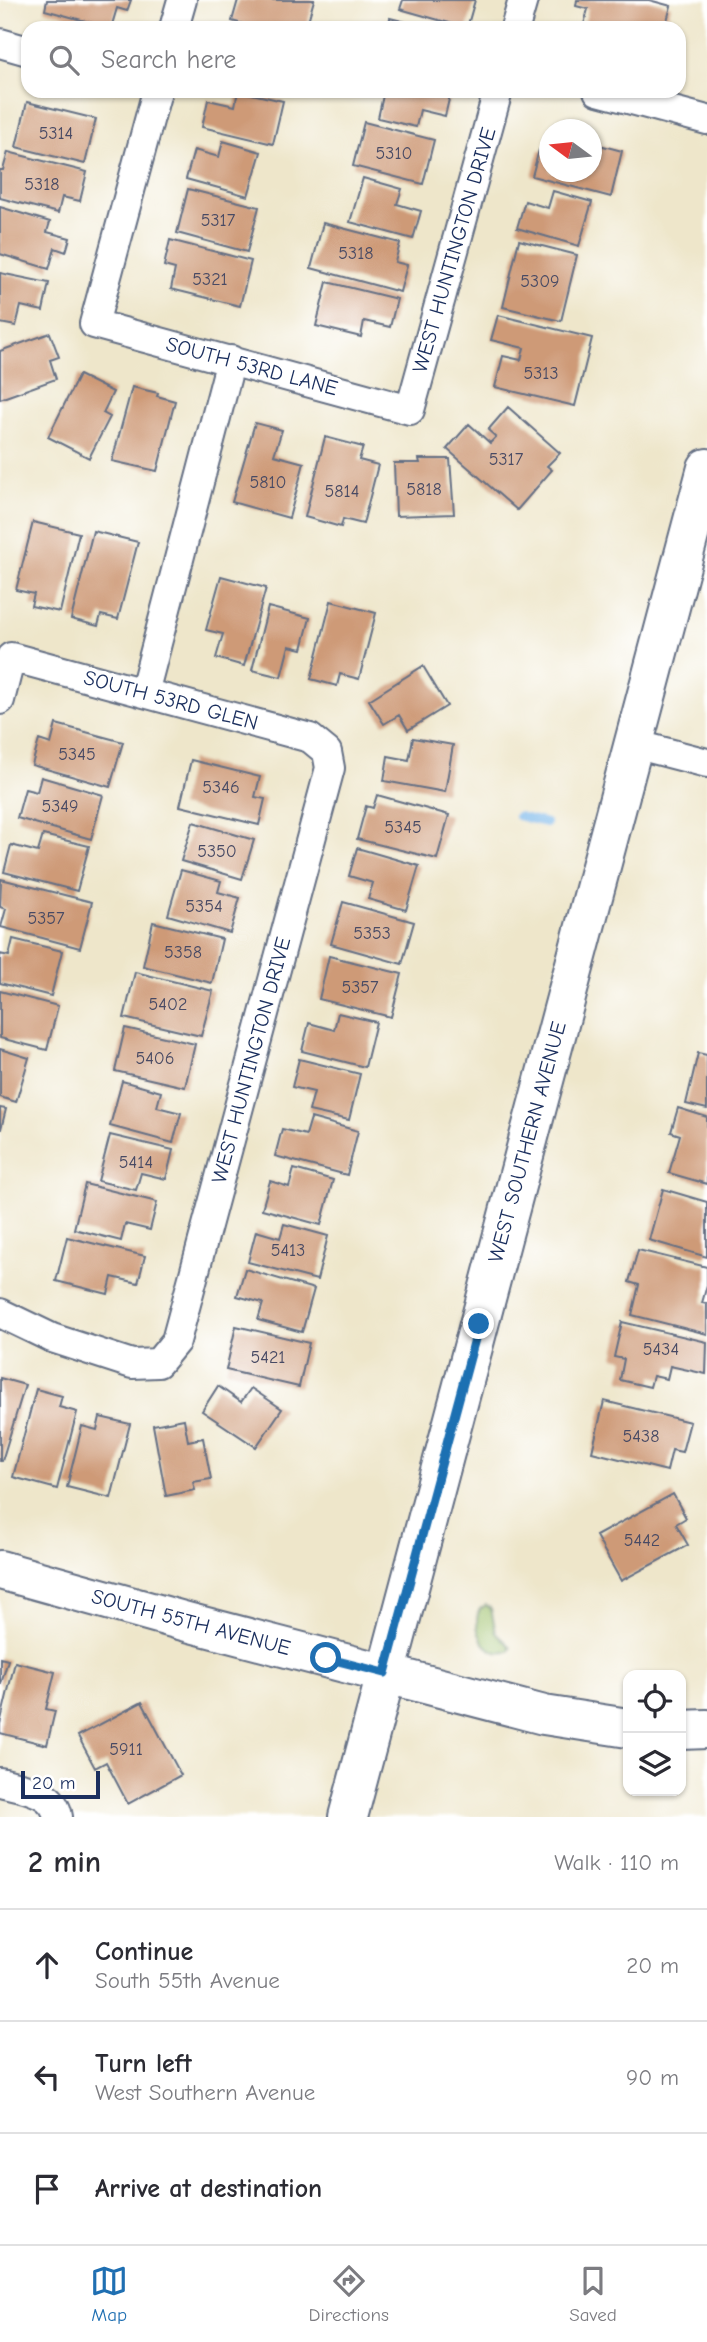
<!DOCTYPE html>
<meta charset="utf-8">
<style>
body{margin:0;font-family:"Comic Neue",sans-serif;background:#f7f7f7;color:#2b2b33}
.controls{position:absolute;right:21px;bottom:21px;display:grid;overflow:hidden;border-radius:14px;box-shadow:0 2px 5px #0004}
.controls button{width:63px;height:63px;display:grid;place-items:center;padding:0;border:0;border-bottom:2px solid #e1e1e2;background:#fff;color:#2b2b33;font:35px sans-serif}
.compass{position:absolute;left:539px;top:119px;width:63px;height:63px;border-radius:50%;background:#fff;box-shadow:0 2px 5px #0004;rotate:285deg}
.scale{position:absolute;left:21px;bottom:18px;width:79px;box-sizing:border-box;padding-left:7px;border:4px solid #1b2f5e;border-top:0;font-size:19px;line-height:24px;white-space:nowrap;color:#1b2f5e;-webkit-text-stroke:5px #fff;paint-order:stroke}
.stop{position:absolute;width:21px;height:21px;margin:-16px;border:5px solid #1f6fb2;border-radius:50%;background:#fff}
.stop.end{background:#1f6fb2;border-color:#fff;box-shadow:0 2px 7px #0008}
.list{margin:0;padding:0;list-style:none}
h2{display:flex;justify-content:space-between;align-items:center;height:91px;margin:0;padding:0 28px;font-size:30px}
h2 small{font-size:23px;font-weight:400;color:#7c7c81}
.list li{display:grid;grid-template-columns:46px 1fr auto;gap:21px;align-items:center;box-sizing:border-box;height:112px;padding:0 28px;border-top:2px solid #e1e1e2}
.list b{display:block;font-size:26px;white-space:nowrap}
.list p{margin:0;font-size:23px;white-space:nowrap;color:#7c7c81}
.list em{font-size:23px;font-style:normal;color:#7c7c81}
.icon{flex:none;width:38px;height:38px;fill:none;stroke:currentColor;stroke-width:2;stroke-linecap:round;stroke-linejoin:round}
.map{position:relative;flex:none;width:707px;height:1817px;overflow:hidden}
.search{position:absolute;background:#fff;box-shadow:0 2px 5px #0004;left:21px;right:21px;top:21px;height:77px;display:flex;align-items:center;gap:18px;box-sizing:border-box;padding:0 24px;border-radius:21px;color:#7c7c81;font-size:26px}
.sheet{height:427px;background:#fff}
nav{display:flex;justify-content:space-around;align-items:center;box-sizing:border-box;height:98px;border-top:2px solid #e1e1e2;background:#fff;font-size:19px;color:#7c7c81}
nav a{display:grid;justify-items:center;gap:4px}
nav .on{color:#1f6fb2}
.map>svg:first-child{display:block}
.green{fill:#9ec16a;stroke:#5c7864;stroke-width:2}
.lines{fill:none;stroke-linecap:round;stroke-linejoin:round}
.stream{stroke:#76b5e9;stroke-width:8}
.building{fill:#ce9a77}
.street-casing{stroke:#656f84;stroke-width:32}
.secondary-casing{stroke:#656f84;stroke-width:42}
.street{stroke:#fff;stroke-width:28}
.secondary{stroke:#fff;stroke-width:38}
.route{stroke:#1f6fb2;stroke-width:9}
.labels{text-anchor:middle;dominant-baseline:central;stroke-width:7;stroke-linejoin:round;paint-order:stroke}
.number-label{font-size:18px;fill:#484a64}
.street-label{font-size:21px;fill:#1b2f5e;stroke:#fff}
</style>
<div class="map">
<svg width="707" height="1817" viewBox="0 0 707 1817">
<rect width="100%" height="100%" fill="#fff"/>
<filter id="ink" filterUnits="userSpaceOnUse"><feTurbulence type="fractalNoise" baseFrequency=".0143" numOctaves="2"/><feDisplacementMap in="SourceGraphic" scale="14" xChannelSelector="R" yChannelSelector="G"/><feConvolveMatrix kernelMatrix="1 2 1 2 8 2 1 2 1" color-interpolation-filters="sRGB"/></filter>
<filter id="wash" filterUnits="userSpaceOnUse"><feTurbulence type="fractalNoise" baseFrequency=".00686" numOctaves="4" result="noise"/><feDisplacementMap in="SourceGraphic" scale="28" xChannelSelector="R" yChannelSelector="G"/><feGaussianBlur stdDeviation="1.57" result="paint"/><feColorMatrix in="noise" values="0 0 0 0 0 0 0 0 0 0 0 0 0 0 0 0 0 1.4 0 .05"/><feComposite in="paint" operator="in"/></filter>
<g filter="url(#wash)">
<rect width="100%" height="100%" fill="#eee6ca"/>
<path class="green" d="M486,1605L491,1609L496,1633L511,1647L509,1651C486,1660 470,1627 480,1609Z"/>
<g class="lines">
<path class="stream" d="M518,816L546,823"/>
</g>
<g id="blocks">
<path class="building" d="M47,0H131L127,11L117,8L111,28L45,10Z
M238,0H314L306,28H257L232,21Z
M403,0H475L467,28L400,9Z
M577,0H649L671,6L665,28H583L588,9L576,6Z
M390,18L426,27V28H388Z
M238,91L283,101L273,144L202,127L208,100L235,106Z
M384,91H451L445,116L420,110L416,127L378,118Z
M27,102L96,119L85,164L16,147Z
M364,122L434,140L423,184L353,166Z
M223,141L261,152L248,196L186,179L194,150L219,157Z
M592,143L622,151L611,197L532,176L539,150L550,152V172H592Z
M8,152L87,172L80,201L62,197L58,213L0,198V170H3Z
M363,178L402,189L397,204L421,211L413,239L350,222Z
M188,189L259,207L247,252L177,233Z
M553,191L592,202L579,246L517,228L525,201L548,208Z
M0,207L50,222L47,232L70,238L66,252L55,248L49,269L0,254Z
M323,223L400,243L395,262L407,265L400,292L311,268Z
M170,240L251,261L240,306L171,289L175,269L164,266Z
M519,240L577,255L561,321L503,307Z
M0,273L49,283L43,311L21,306L16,326L0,323Z
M327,282L397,299L390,327L364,321L361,337L316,326Z
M498,315L592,338L575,406L495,387L503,356L521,360L524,348L491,340Z
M50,333L59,357L50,360L56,379L0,399V351Z
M79,375L113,392L103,413L110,417L89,458L48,437Z
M132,387L158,393L157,396L175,401L157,471L112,461Z
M508,407L560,453L547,466L552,470L517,510L447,449L469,424L490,443L496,437L488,430Z
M255,423L282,430L274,455L304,463L289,518L232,502Z
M325,437L363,447L359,460L378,465L363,524L343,519L341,527L305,517Z
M419,459H450L454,514L396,516L394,463H420Z
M33,522L79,533L60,612L31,606L34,594L16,590Z
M93,531L138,542L118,619L101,615L98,626L71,619Z
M221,576L266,588L244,666L216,658L223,634L206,630Z
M331,601L376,613L359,679L340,674L337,686L311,679Z
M268,607L310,618L302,649L289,646L281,677L252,670Z
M423,666L447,706L408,730L399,715L384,724L369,700Z
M56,724L123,742L110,787L32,765L39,740L51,744Z
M413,738L453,745L445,792L384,781L388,756L409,760Z
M191,760L260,777L255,797L265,799L259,825L180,806Z
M41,777L103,795L91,839L17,818L25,789L37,792Z
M377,795L449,815L437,859L357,839L366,806L373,808Z
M193,822L254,840L242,879L181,861Z
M43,835L89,846L77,891L4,872L11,845L38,852Z
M357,848L419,866L406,910L368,899L373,883L349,876Z
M181,870L221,881L218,892L240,898L230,933L168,915Z
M1,879L92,902L80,948L1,927L6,909L0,907Z
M343,902L414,922L402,964L331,944Z
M153,922L222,939L212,983L143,966Z
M13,939L62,951L51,996L0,983V954L9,956Z
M329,956L402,974L391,1017L319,999Z
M135,972L213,991L201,1036L124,1018Z
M0,991L58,1006L47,1050L0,1038Z
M338,1013L376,1022L365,1067L302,1051L309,1023L334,1030Z
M125,1028L195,1044L185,1087L115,1071Z
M0,1049L29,1058L16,1102L0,1097Z
M698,1053L707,1055V1109L686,1104Z
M299,1059L360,1074L349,1120L309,1111L314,1092L292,1087Z
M122,1081L161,1092L157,1107L181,1113L173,1143L110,1126Z
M0,1108L6,1109L1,1129H0Z
M678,1108L707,1117V1184L669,1173L680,1135L671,1132Z
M311,1118L358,1131L347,1175L275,1156L282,1129L306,1135Z
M110,1135L173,1150L166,1179L141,1173L136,1190L98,1181Z
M294,1169L333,1180L321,1225L262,1209L270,1181L289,1187Z
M85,1184L157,1202L150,1230L125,1224L121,1241L74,1229Z
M663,1189L707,1202V1257L649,1240Z
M284,1224L328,1236L317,1280L248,1262L256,1231L280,1238Z
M67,1237L145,1256L138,1283L112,1277L108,1294L56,1281Z
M638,1250L707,1267V1285L702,1303L707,1304V1334L632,1315L639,1285L629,1282Z
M245,1269L314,1289L302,1332L258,1320L263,1303L237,1296Z
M622,1322L707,1342L706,1374L670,1366L667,1379L653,1376L650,1387L620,1380L624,1359L614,1357Z
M236,1326L309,1343L299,1387L226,1370Z
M0,1378L25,1385L2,1461H0Z
M218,1386L241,1402L251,1388L282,1409L256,1447L202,1411Z
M36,1389L62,1396L59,1407L77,1412L57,1489L13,1477Z
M604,1401L690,1422L682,1452L672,1450L667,1471L592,1452Z
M100,1417L130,1424L111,1498L67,1487L82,1426L97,1430Z
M184,1419L188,1441L203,1438L211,1479L193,1482L195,1490L166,1496L153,1425Z
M673,1494L686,1518L676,1524L688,1545L621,1581L596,1536Z
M0,1658L8,1660L1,1684H0Z
M15,1662L55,1672L46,1709L55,1711L47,1745L0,1733V1724Z
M142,1702L181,1775L128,1804L106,1762L95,1768L78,1736Z"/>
</g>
</g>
<g filter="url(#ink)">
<use href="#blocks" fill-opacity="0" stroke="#656f84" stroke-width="2"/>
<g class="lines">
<defs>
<path id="street" d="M174,28L182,0
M515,28L523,0
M0,43L28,51
M157,91L94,324L410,410L498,91
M598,91L707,120
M144,693L231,360
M0,700L11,657L310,738L327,752L330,768L176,1341L158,1363L132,1364L52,1338L0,1313
M634,744L707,763
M0,1782C22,1788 54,1790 58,1817"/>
<path id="secondary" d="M0,1570L187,1622L544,1715L628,1728
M681,1730L707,1729
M348,1817L707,468"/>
</defs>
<use href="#street" class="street-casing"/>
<use href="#secondary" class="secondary-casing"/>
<use href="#street" class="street"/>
<use href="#secondary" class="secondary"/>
</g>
</g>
<g class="lines" filter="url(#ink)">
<path class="route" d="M326,1658L385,1673L479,1324"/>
</g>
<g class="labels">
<g class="number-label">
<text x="56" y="133">5314</text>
<text x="394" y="153">5310</text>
<text x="42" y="184">5318</text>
<text x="218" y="220">5317</text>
<text x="356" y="253">5318</text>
<text x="210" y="279">5321</text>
<text x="540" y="281">5309</text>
<text x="541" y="373">5313</text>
<text x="506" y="459">5317</text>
<text x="268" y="482">5810</text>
<text x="424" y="489">5818</text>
<text x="342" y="491">5814</text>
<text x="77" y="754">5345</text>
<text x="221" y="787">5346</text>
<text x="60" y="806">5349</text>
<text x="403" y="827">5345</text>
<text x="217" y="851">5350</text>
<text x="204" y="906">5354</text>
<text x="46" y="918">5357</text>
<text x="372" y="933">5353</text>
<text x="183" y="952">5358</text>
<text x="360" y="987">5357</text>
<text x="168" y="1004">5402</text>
<text x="155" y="1058">5406</text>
<text x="136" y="1162">5414</text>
<text x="288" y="1250">5413</text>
<text x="661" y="1349">5434</text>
<text x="268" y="1357">5421</text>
<text x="641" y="1436">5438</text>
<text x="642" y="1540">5442</text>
<text x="126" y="1749">5911</text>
</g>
<g class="street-label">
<text transform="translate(454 250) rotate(-74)">WEST HUNTINGTON DRIVE</text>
<text transform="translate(252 366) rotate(15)">SOUTH 53RD LANE</text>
<text transform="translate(171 700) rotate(15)">SOUTH 53RD GLEN</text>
<text transform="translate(251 1060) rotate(-75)">WEST HUNTINGTON DRIVE</text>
<text transform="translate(527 1142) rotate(-75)">WEST SOUTHERN AVENUE</text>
<text transform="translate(191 1622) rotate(15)">SOUTH 55TH AVENUE</text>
</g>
</g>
</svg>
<div class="controls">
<button><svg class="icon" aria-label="locate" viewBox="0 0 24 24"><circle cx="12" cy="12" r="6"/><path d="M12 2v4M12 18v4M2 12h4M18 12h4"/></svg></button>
<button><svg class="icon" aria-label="layers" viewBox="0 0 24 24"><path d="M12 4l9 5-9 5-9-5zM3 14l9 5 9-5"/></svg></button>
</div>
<svg class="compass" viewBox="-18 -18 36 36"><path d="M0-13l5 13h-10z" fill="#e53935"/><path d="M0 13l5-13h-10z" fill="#7c7c81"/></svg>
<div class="scale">20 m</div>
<div class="stop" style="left:326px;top:1658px"></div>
<div class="stop end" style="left:479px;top:1324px"></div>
<div class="search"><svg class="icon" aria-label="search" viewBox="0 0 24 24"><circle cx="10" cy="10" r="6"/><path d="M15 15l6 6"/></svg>Search here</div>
</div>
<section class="sheet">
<h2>2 min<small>Walk · 110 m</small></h2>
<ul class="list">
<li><svg class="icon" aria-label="ahead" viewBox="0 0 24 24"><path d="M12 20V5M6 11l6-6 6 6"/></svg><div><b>Continue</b><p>South 55th Avenue</p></div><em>20 m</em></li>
<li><svg class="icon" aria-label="left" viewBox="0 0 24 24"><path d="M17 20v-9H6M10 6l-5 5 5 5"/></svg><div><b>Turn left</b><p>West Southern Avenue</p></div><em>90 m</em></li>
<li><svg class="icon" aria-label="arrive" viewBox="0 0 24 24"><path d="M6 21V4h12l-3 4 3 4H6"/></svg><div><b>Arrive at destination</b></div></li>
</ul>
</section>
<nav>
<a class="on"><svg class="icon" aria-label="map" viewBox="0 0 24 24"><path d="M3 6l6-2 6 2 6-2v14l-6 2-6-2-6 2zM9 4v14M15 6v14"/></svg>Map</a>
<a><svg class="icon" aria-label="directions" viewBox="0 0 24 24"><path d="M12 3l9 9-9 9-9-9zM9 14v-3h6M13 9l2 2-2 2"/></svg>Directions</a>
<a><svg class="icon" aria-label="saved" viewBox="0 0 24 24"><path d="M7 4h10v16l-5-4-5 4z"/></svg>Saved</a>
</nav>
